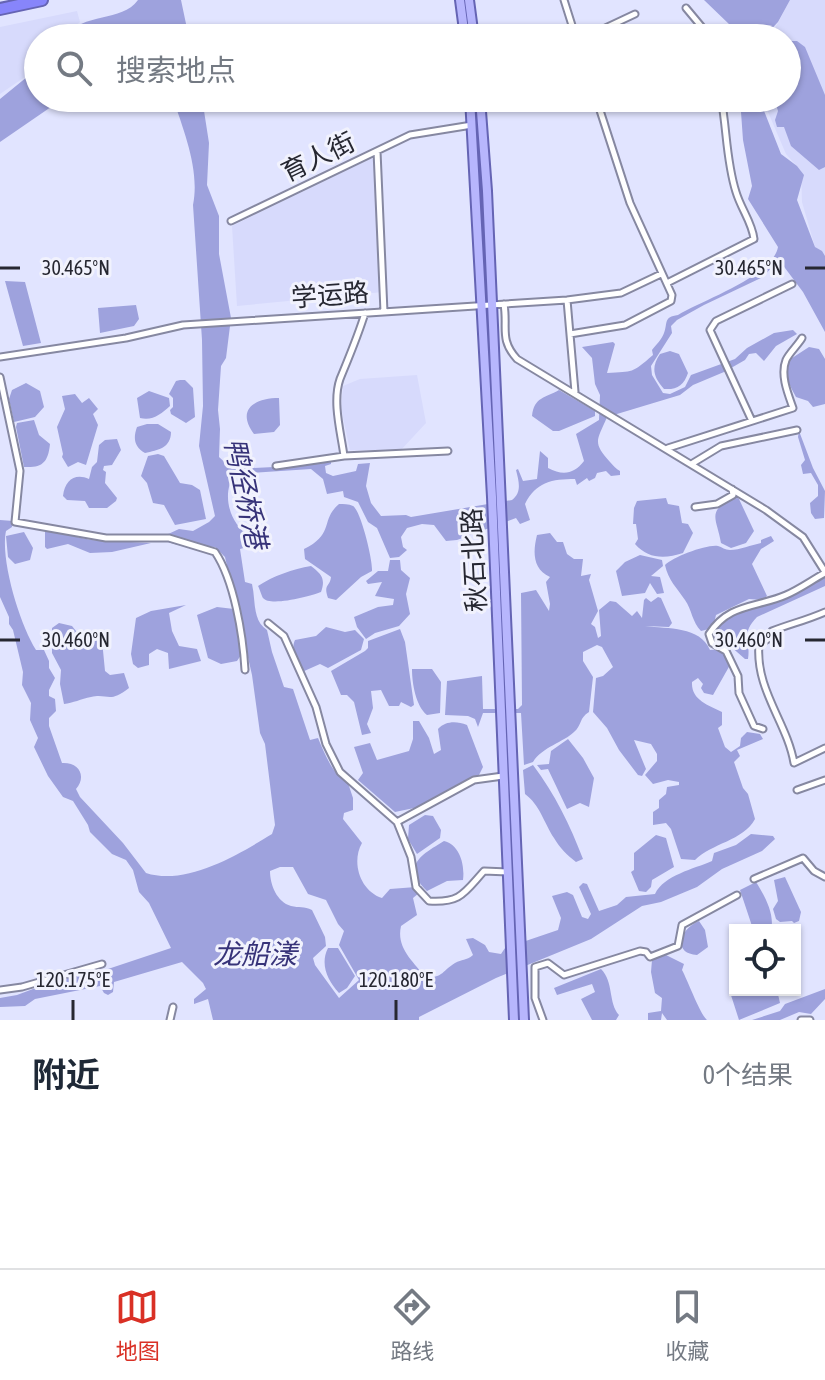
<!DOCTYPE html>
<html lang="zh">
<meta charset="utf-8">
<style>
body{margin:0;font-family:"Asap Condensed","Noto Sans SC",sans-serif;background:#f2f2f3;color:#1f2937}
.controls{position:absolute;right:24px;bottom:24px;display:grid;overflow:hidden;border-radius:0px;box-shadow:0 2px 6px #0004}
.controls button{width:72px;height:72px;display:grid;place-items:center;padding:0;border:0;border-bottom:2px solid #e0e1e3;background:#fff;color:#1f2937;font:40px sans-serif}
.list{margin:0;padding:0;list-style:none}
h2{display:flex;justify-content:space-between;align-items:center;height:104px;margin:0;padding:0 32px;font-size:34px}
h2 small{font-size:26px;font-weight:400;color:#747a83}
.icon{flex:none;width:44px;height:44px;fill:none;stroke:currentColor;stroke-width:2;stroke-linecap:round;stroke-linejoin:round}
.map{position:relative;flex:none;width:825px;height:1020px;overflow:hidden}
.search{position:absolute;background:#fff;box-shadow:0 2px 6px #0004;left:24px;right:24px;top:24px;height:88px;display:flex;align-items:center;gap:20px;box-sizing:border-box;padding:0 28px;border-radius:44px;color:#747a83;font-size:30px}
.sheet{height:248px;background:#fff}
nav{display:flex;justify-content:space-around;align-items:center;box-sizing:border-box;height:112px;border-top:2px solid #e0e1e3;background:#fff;font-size:22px;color:#747a83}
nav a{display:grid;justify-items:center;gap:4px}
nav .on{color:#d93025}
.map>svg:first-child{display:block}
.built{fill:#d7dafc}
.water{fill:#9ea2dd;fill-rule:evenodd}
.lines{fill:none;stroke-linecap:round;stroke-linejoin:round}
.street-casing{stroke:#8688a1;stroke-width:9}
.primary-casing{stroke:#6564b4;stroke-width:12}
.highway-casing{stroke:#6564b4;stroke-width:14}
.street{stroke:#fff;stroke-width:5}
.primary{stroke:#b7b6fd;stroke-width:8}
.highway{stroke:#8785fb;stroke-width:10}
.ticks{fill:none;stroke:#262731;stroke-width:3}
.labels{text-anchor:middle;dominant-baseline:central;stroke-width:6;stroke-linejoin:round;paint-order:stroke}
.street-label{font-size:26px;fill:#262731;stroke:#f1f2fd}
.water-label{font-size:28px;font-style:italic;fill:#373379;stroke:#f1f2fd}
.ticks-label{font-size:20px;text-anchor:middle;fill:#262731;stroke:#f1f2fd;stroke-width:6;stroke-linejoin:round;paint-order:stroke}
</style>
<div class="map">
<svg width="825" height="1020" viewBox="0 0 825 1020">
<rect width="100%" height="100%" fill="#e1e4ff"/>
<path class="built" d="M790,0H825V257L815,247L802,202L801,171L786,154L762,98H787V38H770Z
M77,11L80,22L62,38H38V68L0,94V27Z
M370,159H376L383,292L237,306L232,226Z
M417,375L426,423L400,451L350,450L341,408L343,386L360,379Z"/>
<path class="water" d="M138,0H181L189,38H62C85,11 121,23 138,0Z
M704,0H790L778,22L763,38H733L730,25Z
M787,41H797L805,47L825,95V167L819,170L791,146L784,127H777L775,120L778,111L774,98H787Z
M38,68V98H64L0,142V99Z
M173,98H202L209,143L207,185L219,216V254L231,318L226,358L221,366L218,410L220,429L219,457L232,469L274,467L278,469L331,462V464L325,466L326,473L333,476L356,471L358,464L370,463L366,486L371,503L381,516L406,515L411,517L512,500C522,492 519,482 516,470L518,469L523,481L537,479L540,451L548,458V468C563,476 574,474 584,461L576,434L599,420L600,395L595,384L592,358L582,347L613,342L615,344L607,373C634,371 631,374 653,355L652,350C656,345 662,339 664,333C668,323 663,317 678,315C703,300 773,276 778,247L748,199L752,186L743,140L740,98H759L781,154L797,166L804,175L797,200L815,247L822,251L825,256V332L803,292L782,264L773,266L763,277L704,305L677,320L671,326L672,333L651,366L652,375L663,393L670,394L685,387L691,375L735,359L747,348L774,333L793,330L797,334L776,346L764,361L756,353L749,354L745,360L724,372L693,385L680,395L607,417C597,441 592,442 610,462C613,465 616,469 620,471V475L611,476L606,471L597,473L595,478L589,481L587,478L577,485L575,479C552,479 536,482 525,504L530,520L520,524L516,518L457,540L446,541L434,525L422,524L407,528L401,537L403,547L407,550L399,557L390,558L377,528L368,522L358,502L344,497L343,491L327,494L323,479L311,469L235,474C221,493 229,523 249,536L247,547L240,549L245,582L252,584C256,601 252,620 267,630L272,652L284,687L293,689L310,740L318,738C325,754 332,774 348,783L353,798V810L344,813L343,819L362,843C351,862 360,891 382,898L390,889L416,887L419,893L413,898L417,915L401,926C396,948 413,961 426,978C444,977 442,971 455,963C462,959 466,961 473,955L466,939L473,938L485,945L489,952L501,954L505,948L558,930L561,918L552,896L567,892L573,895L582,917L588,919L591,914L579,887L583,883L587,884L599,911L617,905L626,897L655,894C664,875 694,869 712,861L714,853L736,845L751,834L773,836L775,839L762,851L722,869L697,887L661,902L642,906L591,939L496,978L419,1017V1020H213L208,999L194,1004V999L206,989L203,983L182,962L114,982L113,992L108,995L104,993L100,986L35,999L25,1006L0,1007V998L17,995L73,974L96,973L171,948L149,903L139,892L133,870L126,860L112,854L90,832L88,825L73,801L63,797L48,776L34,747L38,738L30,720L31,703L22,685L23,672L13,630L9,624V617L0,597V520L13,521L12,527L6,531C0,560 20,625 36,650H44L49,661V668L55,678L49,690V696L55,699L56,711L49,718V726L62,763C79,762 87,776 76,789L80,797L123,843L146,873C186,886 238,855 272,834L275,825L265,744L260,733L252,675L225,557L215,547L178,545L164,541V536L179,529L193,531L209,522L215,516L199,446L203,406L202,340L193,205C200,170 184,132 173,98ZM280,867H293L308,894L326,900L338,924L344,931L339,945L359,980L339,998L315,965L313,958L326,946L325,937L312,910C304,906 299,908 291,906C277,902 270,885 270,871Z
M5,281L25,282L41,343L23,346Z
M136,305L139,319L134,326L100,333L98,308Z
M809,347L819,349L825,359V404L813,407L808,401L796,397C788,383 785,376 789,360Z
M670,351L679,354L688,373C684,385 677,390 664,389C653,377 651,367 660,354Z
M180,380H185L193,388L195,417L186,423L171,414L170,410L173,407V398L169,394L176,381Z
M26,383L40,391L44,407L35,417L14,422L9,399L12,390Z
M559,390L595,411V416L559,431H553L532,416C534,397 545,398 559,390Z
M149,391L169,398L170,406C161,414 153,421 140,418L137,398Z
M75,394L82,403L89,398L98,409L93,414L98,425L86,465L78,462L68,467L62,457L63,454L57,427L65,409L62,396Z
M279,398L280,425L274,432L254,434C236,410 254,398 279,398Z
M34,420L39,435L50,444C48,463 42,468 24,467L16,427L17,423Z
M147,424H158L171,432C171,448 158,450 145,453C134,447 133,438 137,427Z
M799,431L813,468L825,491L824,518L815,519L811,513L810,503L818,496V485L811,473L803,474L801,465L805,460L798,437Z
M117,439L121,450L112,465L104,466L103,470L106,472L105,483L117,498L116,501L107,508H89L85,501L67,500L63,496C65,480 75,473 89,479L92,467L97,462L99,445L105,440Z
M158,454L164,456L180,483L192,485L200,490L206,519L175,525L164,505L153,503L147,483L141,476L148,456Z
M736,497L739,499L754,531L746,543L731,548L721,543C717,518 705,511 736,497Z
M666,498L668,504L679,506L682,523L688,524L693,533L683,553C665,559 648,559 635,544L638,539L636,524H633L634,508L637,501Z
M339,504C343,504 349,504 353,506C361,511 373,561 372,571L361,577L336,600L328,598C323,584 330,587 331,577L305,559L304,549C335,534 320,520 339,504Z
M45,530L91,540L151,543L112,552L90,553L68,544L47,549L45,547Z
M24,532L33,548L30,560L15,564L8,557L6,536Z
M550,533L557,542H563L567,554L574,559H583L581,576L591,574L589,580L598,611L591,624L595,627L598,638L601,636L599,610L610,601L616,602L632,616L637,611L642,618L644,600L646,598L651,602L658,597L661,598L672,623L669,627L645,626C668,629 700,626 710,650L722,649L730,665L713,695L704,693L701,688L703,684L698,678L692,682C691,700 708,705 722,712V725L718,728L725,747L731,752L740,746L741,738L747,732L760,734L763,739L737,750L740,756L734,762L743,788L748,794L755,819C743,841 712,843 695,860L681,859L671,829L666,823L653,825V812L659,808V800L666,794L667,787L679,785V782L668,780L653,784L645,775L657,761V754L651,744L634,740L646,769L642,776L638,775L619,750L607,728L593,712L596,678L603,676L613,667L602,647L597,645L583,652V661L593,677L589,712C579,718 582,725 574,732C564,742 542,747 533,762L524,765L521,713H483L478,727L475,719L468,716L445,715L447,681L482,676L483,709H518L522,705L521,593L536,590L549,611L550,604L546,582L550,577C532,569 533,551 537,535Z
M771,536L774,541L761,549L752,564L767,596L762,600L749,599L716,615L713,628L701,631C692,622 692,610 685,600C677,588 668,580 665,565C673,557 707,544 718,546C722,547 725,550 730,550C740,550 751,545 761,543V540Z
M640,555L662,560L663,566L651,576L660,577L664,593L657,594L650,583L645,593L622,596L616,571L625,562Z
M390,560H400L401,570L410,578L406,594L410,614L399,626L375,633L366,639L357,627L354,617L378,607L393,605L394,599L375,596L382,582L368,584L366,581L378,571H388Z
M311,566C321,574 326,578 321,592C311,596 270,607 263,598C262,597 259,587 258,586C273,576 293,569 311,566Z
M825,574V586L757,617C740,635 751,639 748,659H745L729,645L712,643L710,638L725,619L811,585Z
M186,605L169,613L172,631L179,646L197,649L201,661L169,669L168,653L157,649L149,654V665L138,668L133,664L131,654L136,618L151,611Z
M217,607L234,609L243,652L237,661L221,664L208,658L197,615Z
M59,623L72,626L76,631L101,630L105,671L110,675L124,673L129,688C109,704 108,693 91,697C81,699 73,703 64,704L60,684L61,670L52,653V628Z
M326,627L345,632L355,630L364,639L361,650L328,668L320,664L302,672C298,662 290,650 295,640L316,636Z
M400,629L405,642L414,705L411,707L401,702L399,706H389L381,690L371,691L373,708L367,724L371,733L362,735L354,702L347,695H341L331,671L365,651L368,648V641Z
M412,669H432L441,682L440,713L427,715C416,706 412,684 412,669Z
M413,721H419L429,738L434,754L441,750L438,729C446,721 456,721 467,725L483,767L479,775L419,807L395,812L358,780L363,773L354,747L370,743L377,760L409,751L413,739Z
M568,739L583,758L594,778L589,807L580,803L567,809L548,769L541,770L537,765L549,764L551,751Z
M533,765C555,794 570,825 583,859L576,862C568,856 559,847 554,838C544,823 540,805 525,794L523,770Z
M425,815L433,816L441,830L440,838L417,854L408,839L409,825Z
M656,835L666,838L674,867L652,880L651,887L646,892L639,891L631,872L634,870V853Z
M444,841C460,845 465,865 463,880L447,881L427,891C401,866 421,855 444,841Z
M785,877L801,912L799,921L794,923L792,921L780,922L776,919L773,909L778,901L774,880Z
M756,882C765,896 775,915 771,930L753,929L740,890Z
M699,921L705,930L708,947L697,955C671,953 681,928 699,921Z
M328,948H338L355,976L347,988L339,993C327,980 320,964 328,948Z
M666,955L684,964L682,970C688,981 700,1014 707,1020H667L662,1013L661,1020H648V1013L661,1011L662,998L655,993L651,972L652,960Z
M601,969C614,982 608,1003 619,1015L616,1020H592L581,999L595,992L592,984L557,995L554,988Z
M735,984V990H777L780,1003L739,1020L729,989Z
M825,989V999L811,1014L799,1012L780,1020H752L780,1011L785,1004Z"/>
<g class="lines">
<defs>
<path id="street" d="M564,0L576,38
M686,8L711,38
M584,38L635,14
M377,151L384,312
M231,221L410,135L472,125
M667,283L754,239C752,222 741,209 736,192C726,161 727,129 721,98
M567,300L575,392
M504,304C508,328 499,339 517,359L766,510L803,537L825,572
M570,334L625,325L671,301L672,295L630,203L596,98
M0,357L126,338L183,325L567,300L621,293L661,274
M0,377L20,471L15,522L106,538H169L215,552C234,580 243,635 245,670
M752,421L710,330L716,321L792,284
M668,448L793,408C788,394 780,375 786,360C789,353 798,345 802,338
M344,456C341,433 332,402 340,379C349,357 358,336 365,313
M693,463L721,446L797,430
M276,466L344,456L448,451
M695,507L717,504L733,495L732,489
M825,612C807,620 790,624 772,631L768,639L759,644C755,690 787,722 794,763L825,748
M268,623L284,636L316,707L326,744L340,772L397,822L411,857L416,887L429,901C461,903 464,893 484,871L508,872
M763,729L754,726L739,693L738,676L726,651L712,643L709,634C729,603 756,608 786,595C800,589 812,580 825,573
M797,790L825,780
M397,822L474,780L503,776
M754,879L803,858L814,871L825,877
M0,990L22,987L102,964
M170,1020L173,1007
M543,1020L535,998V967L548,963L564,975L640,951L646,952L650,957L678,946L682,925L737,895
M801,1020H810"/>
<path id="primary" d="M460,0L465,38
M469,0L474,38
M470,98L492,497L514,1020
M480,98L487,191L524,1020"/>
<path id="highway" d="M0,9L42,0"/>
</defs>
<use href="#street" class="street-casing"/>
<use href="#primary" class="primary-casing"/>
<use href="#highway" class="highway-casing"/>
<use href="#street" class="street"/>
<use href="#primary" class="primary"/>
<use href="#highway" class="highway"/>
</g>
<path class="ticks" d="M0,268H20M805,268H825M0,640H20M805,640H825M73,1000V1020M396,1000V1020"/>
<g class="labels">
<g class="street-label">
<text transform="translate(318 157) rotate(-26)">育人街</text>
<text transform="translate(330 295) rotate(-4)">学运路</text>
<text transform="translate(474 560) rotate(-93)">秋石北路</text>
</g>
<g class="water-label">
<text transform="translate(246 493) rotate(78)">鸭径桥港</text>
<text x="255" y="954">龙船漾</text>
</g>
</g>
<g class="ticks-label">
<text x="76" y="275">30.465°N</text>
<text x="749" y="275">30.465°N</text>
<text x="76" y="647">30.460°N</text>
<text x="749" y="647">30.460°N</text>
<text x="73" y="987">120.175°E</text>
<text x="396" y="987">120.180°E</text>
</g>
</svg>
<div class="controls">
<button><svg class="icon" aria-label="locate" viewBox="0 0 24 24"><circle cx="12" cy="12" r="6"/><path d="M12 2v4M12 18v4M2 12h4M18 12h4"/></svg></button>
</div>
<div class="search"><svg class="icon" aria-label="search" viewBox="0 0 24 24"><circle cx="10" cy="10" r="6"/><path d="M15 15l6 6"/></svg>搜索地点</div>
</div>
<section class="sheet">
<h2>附近<small>0个结果</small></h2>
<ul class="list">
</ul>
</section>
<nav>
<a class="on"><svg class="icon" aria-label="map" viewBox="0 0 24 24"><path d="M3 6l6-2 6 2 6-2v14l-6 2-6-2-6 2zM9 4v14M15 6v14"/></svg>地图</a>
<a><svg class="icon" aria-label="directions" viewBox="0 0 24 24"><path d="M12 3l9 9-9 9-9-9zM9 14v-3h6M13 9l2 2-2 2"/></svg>路线</a>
<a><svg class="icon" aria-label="saved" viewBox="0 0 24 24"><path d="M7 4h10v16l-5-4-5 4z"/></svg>收藏</a>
</nav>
